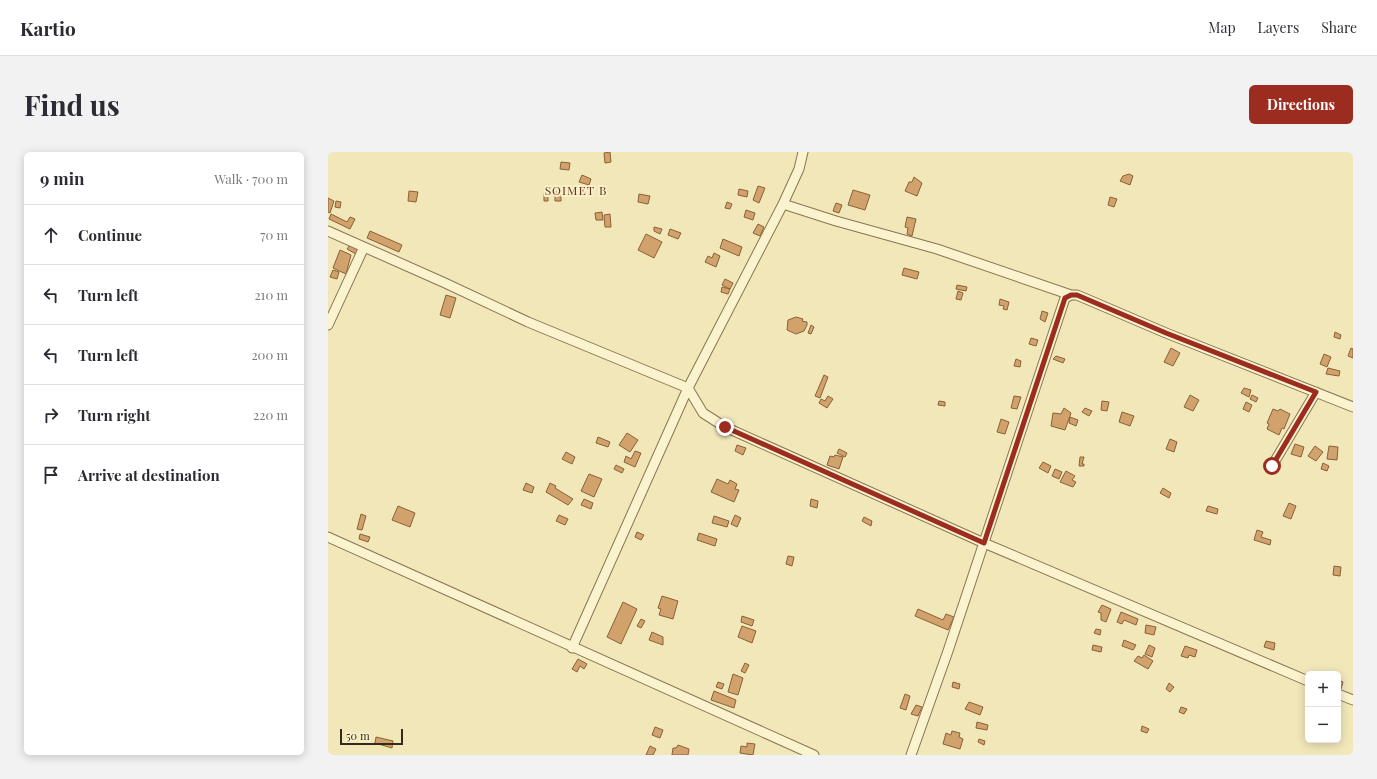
<!DOCTYPE html>
<meta charset="utf-8">
<style>
body{margin:0;font-family:"Playfair Display",serif;background:#f2f2f3;color:#2b2b33}
.controls{position:absolute;right:12px;bottom:12px;display:grid;overflow:hidden;border-radius:6px;box-shadow:0 2px 10px #0003}
.controls button{width:36px;height:36px;display:grid;place-items:center;padding:0;border:0;border-bottom:1px solid #e1e1e2;background:#fff;color:#2b2b33;font:20px sans-serif}
.scale{position:absolute;left:12px;bottom:10px;width:63px;box-sizing:border-box;padding-left:4px;border:2px solid #362a19;border-top:0;font-size:11px;line-height:14px;white-space:nowrap;color:#362a19;-webkit-text-stroke:3px #f8f0c9;paint-order:stroke}
.stop{position:absolute;width:12px;height:12px;margin:-9px;border:3px solid #9c2c1f;border-radius:50%;background:#fff}
.stop.end{background:#9c2c1f;border-color:#fff;box-shadow:0 1px 4px #0008}
.list{margin:0;padding:0;list-style:none}
h2{display:flex;justify-content:space-between;align-items:center;height:52px;margin:0;padding:0 16px;font-size:17px}
h2 small{font-size:13px;font-weight:400;color:#7c7c81}
.list li{display:grid;grid-template-columns:26px 1fr auto;gap:12px;align-items:center;box-sizing:border-box;height:60px;padding:0 16px;border-top:1px solid #e1e1e2}
.list b{display:block;font-size:15px;white-space:nowrap}
.list em{font-size:13px;font-style:normal;color:#7c7c81}
.icon{flex:none;width:22px;height:22px;fill:none;stroke:currentColor;stroke-width:2;stroke-linecap:round;stroke-linejoin:round}
.map{position:relative;flex:none;width:1025px;height:603px;overflow:hidden;border-radius:6px}
header{display:flex;align-items:center;gap:24px;box-sizing:border-box;height:56px;padding:0 20px;background:#fff;border-bottom:1px solid #e1e1e2}
header strong{font-size:19px}
nav{display:flex;gap:22px;margin-inline-start:auto;font-size:14px}
.intro{display:flex;align-items:center;justify-content:space-between;box-sizing:border-box;height:96px;padding:0 24px}
h1{margin:0;font-size:28px}
.button{padding:10px 18px;border-radius:6px;background:#9c2c1f;color:#fff;font-size:14px;font-weight:700}
main{display:flex;gap:24px;padding:0 24px}
aside{flex:1;background:#fff;border-radius:6px;box-shadow:0 2px 10px #0003}
.map>svg:first-child{display:block}
.building{fill:#d2a26c;stroke:#896137}
.lines{fill:none;stroke-linecap:round;stroke-linejoin:round}
.street-casing{stroke:#887553;stroke-width:11}
.street{stroke:#fbf3cd;stroke-width:9}
.route{stroke:#9c2c1f;stroke-width:5}
.labels{text-anchor:middle;dominant-baseline:central;stroke-width:4;stroke-linejoin:round;paint-order:stroke}
.quarter-label{font-size:12px;letter-spacing:1px;fill:#663016;stroke:#f8f0c9}
</style>
<header>
<strong>Kartio</strong>
<nav><a>Map</a><a>Layers</a><a>Share</a></nav>
</header>
<div class="intro"><h1>Find us</h1><a class="button">Directions</a></div>
<main>
<aside>
<h2>9 min<small>Walk · 700 m</small></h2>
<ul class="list">
<li><svg class="icon" aria-label="ahead" viewBox="0 0 24 24"><path d="M12 20V5M6 11l6-6 6 6"/></svg><div><b>Continue</b></div><em>70 m</em></li>
<li><svg class="icon" aria-label="left" viewBox="0 0 24 24"><path d="M17 20v-9H6M10 6l-5 5 5 5"/></svg><div><b>Turn left</b></div><em>210 m</em></li>
<li><svg class="icon" aria-label="left" viewBox="0 0 24 24"><path d="M17 20v-9H6M10 6l-5 5 5 5"/></svg><div><b>Turn left</b></div><em>200 m</em></li>
<li><svg class="icon" aria-label="right" viewBox="0 0 24 24"><path d="M7 20v-9h11M14 6l5 5-5 5"/></svg><div><b>Turn right</b></div><em>220 m</em></li>
<li><svg class="icon" aria-label="arrive" viewBox="0 0 24 24"><path d="M6 21V4h12l-3 4 3 4H6"/></svg><div><b>Arrive at destination</b></div></li>
</ul>
</aside>
<div class="map">
<svg width="1025" height="603" viewBox="0 0 1025 603">
<rect width="100%" height="100%" fill="#f1e7b9"/>
<path class="building" d="M282,0L283,10L277,11L276,1Z
M233,10L242,11L241,18L232,17Z
M801,22L805,24L802,33L792,29L795,24Z
M254,23L263,27L261,33L251,30Z
M586,25L594,31L589,44L577,39L581,30H584Z
M430,34L437,36L431,51L425,48Z
M411,37L420,39L419,45L410,43Z
M525,38L542,43L537,58L520,53Z
M81,39L90,40L88,50L80,49Z
M227,40H233V49H227Z
M216,41H220V49H216Z
M311,42L322,44L320,52L310,50Z
M782,45L789,47L786,55L780,53Z
M0,46L6,49L2,61L0,60Z
M8,49L13,50L12,56L7,55Z
M399,50L404,52L402,57L397,56Z
M508,51L514,53L511,61L505,59Z
M418,58L427,61L425,68L416,65Z
M274,60L275,68H268L267,61Z
M3,62L19,70L22,65L27,67L22,77L1,67Z
M282,62L283,75H277L276,63Z
M579,65L588,67L584,84L579,82L580,76L577,75Z
M430,72L436,75L432,84L425,81Z
M326,75L334,77L332,82L326,79Z
M342,77L353,81L350,87L340,83Z
M42,79L74,93L71,100L39,86Z
M318,82L334,90L326,106L310,98Z
M395,87L414,95L411,104L392,96Z
M22,93L31,98L28,102L19,97Z
M12,98L23,103L18,122L5,116Z
M386,101L392,104L388,115L377,110L380,104L384,106Z
M576,116L591,120L589,127L574,123Z
M5,118L11,120L9,127L2,125Z
M397,127L405,131L402,137L394,133Z
M629,133L639,135L638,139L628,137Z
M394,135L402,137L400,142L393,140Z
M630,139L635,141L633,148L628,147Z
M118,143L128,146L122,166L112,163Z
M672,147L681,150L679,158L675,157L676,154L671,153Z
M714,159L720,161L717,170L712,167Z
M468,165L475,167L474,169L479,170V173L476,179L468,182L459,178L460,168Z
M483,173L486,175L483,182L480,181Z
M1007,180L1013,183L1012,187L1006,185Z
M703,186L710,188L708,194L701,192Z
M843,196L852,201L845,214L836,210Z
M1023,196L1025,197V206L1020,204Z
M996,202L1003,205L999,215L992,212Z
M728,204L737,207L735,211L725,207Z
M688,207L693,209L692,215L686,214Z
M1000,216L1012,219L1011,224L998,222Z
M496,223L500,225L492,246L487,244Z
M916,236L923,238L921,245L913,241Z
M862,243L871,248L865,259L856,255Z
M924,243L930,246L928,250L922,247Z
M500,244L505,247L499,256L491,251L493,247L497,249Z
M686,244L693,245L689,257L683,256Z
M611,249L617,250V254L610,253Z
M774,249L781,250L779,259L773,258Z
M918,250L924,253L921,260L915,257Z
M736,256L743,261L737,278L723,274L725,261L733,262Z
M757,256L764,259L761,264L754,260Z
M945,257L950,259L952,257L962,262L956,277L954,276L951,283L939,277L941,272L939,271Z
M794,260L806,264L802,274L791,270Z
M742,265L750,268L748,274L741,271Z
M673,267L681,270L677,282L669,280Z
M299,281L310,288L302,300L291,293Z
M270,285L282,290L280,295L268,291Z
M842,287L849,290L846,300L838,297Z
M967,292L976,295L973,305L963,302Z
M409,293L418,296L415,303L407,299Z
M987,294L995,300L988,309L980,304Z
M1001,294L1010,295L1009,308L999,307Z
M511,297L519,301L517,305L509,301Z
M307,299L313,301L307,315L296,310L298,304L303,307Z
M238,300L247,305L244,312L234,307Z
M507,303L515,305L511,317L499,313L502,304L506,305Z
M752,305H756L754,312H756V314H751Z
M715,310L723,314L720,321L711,316Z
M995,311L1001,314L999,319L993,317Z
M288,313L296,317L294,321L286,317Z
M727,317L734,320L731,327L724,324Z
M738,319L747,324L744,328L748,330L745,335L732,330Z
M261,322L274,327L266,345L253,339Z
M389,327L400,332L402,328L409,332L407,337L411,338L406,350L383,340Z
M198,331L206,335L204,341L195,338Z
M222,331L228,334L227,336L245,347L240,353L218,340Z
M835,336L843,341L841,346L832,341Z
M256,347L265,351L263,357L253,353Z
M483,347L490,349L489,356L482,354Z
M961,351L968,354L963,367L955,364Z
M70,354L87,361L82,375L64,368Z
M880,354L890,357L889,362L878,359Z
M33,362L38,364L34,378L29,377Z
M231,363L240,367L237,373L228,369Z
M407,363L413,366L409,375L403,372Z
M386,364L401,369L399,375L384,371Z
M536,365L544,369L543,374L534,369Z
M929,378L935,380L933,385L943,388L942,393L926,388Z
M309,380L316,383L313,388L307,385Z
M371,381L389,387L387,394L369,388Z
M32,382L42,385L40,390L31,387Z
M460,404L466,405L464,414L458,412Z
M1006,414L1013,415L1012,424L1005,423Z
M334,444L350,449L345,467L331,463L333,457L330,456Z
M295,450L309,457L293,492L279,485Z
M774,453L783,457L778,470L773,468V461L770,460Z
M590,457L615,468L618,462L626,465L620,478L587,464Z
M793,460L810,467L808,473L796,468L794,472L789,470Z
M414,464L426,468L424,474L413,470Z
M313,467L317,469L313,476L309,474Z
M818,473L828,475L826,483L817,481Z
M414,474L428,479L424,491L410,485Z
M768,477L773,478L772,483L766,481Z
M324,480L335,485V493L321,488Z
M796,488L808,493L805,498L794,494Z
M938,489L947,491L946,498L936,495Z
M765,493L774,495L773,500L764,498Z
M821,493L827,496L824,505L817,502Z
M857,494L869,498L867,505L861,503L860,506L853,504Z
M816,503L825,509L820,517L806,509L810,504L814,506Z
M250,507L259,512L256,517L252,514L249,520L244,517Z
M417,511L421,513L417,521L413,519Z
M405,522L415,526L410,543L400,540Z
M1010,528L1015,530L1013,537L1010,536Z
M390,530L396,532L394,537L388,535Z
M625,530L632,532L631,537L624,535Z
M841,531L846,535L842,540L838,537Z
M386,539L408,548L406,556L383,548Z
M577,542L582,544L578,558L572,556Z
M641,550L655,555L652,563L637,557Z
M588,553L594,555L590,564L583,562Z
M853,555L859,557L856,562L851,560Z
M649,570L660,573L659,578L648,576Z
M814,574L821,577L819,581L813,579Z
M327,575L335,578L332,586L324,583Z
M624,579L632,581L631,585L635,587L632,597L615,592L618,581L623,583Z
M48,585L65,589L64,596L47,591Z
M651,587L657,589L656,593L650,590Z
M419,591L427,592L425,603L412,601L413,594L419,595Z
M350,593L361,597L360,603H344L345,596H348Z
M322,594L328,597L325,603H318Z"/>
<g class="lines">
<defs>
<path id="street" d="M455,52L471,17L475,0
M0,79L117,131L200,170L360,236L375,261L397,275L656,391L980,529
M0,173L36,95
M944,314L988,240
M0,385L486,603
M244,496L360,236L455,52L508,69L609,97L743,143
M1010,542L1025,548
M583,603L620,499L737,146L743,143H749L838,181L1025,255"/>
</defs>
<use href="#street" class="street-casing"/>
<use href="#street" class="street"/>
</g>
<g class="lines">
<path class="route" d="M397,275L656,391L737,146L743,143H749L838,181L988,240L944,314"/>
</g>
<g class="labels">
<g class="quarter-label">
<text x="248" y="38">SOIMET B</text>
</g>
</g>
</svg>
<div class="controls">
<button>+</button>
<button>−</button>
</div>
<div class="scale">50 m</div>
<div class="stop" style="left:944px;top:314px"></div>
<div class="stop end" style="left:397px;top:275px"></div>
</div>
</main>
